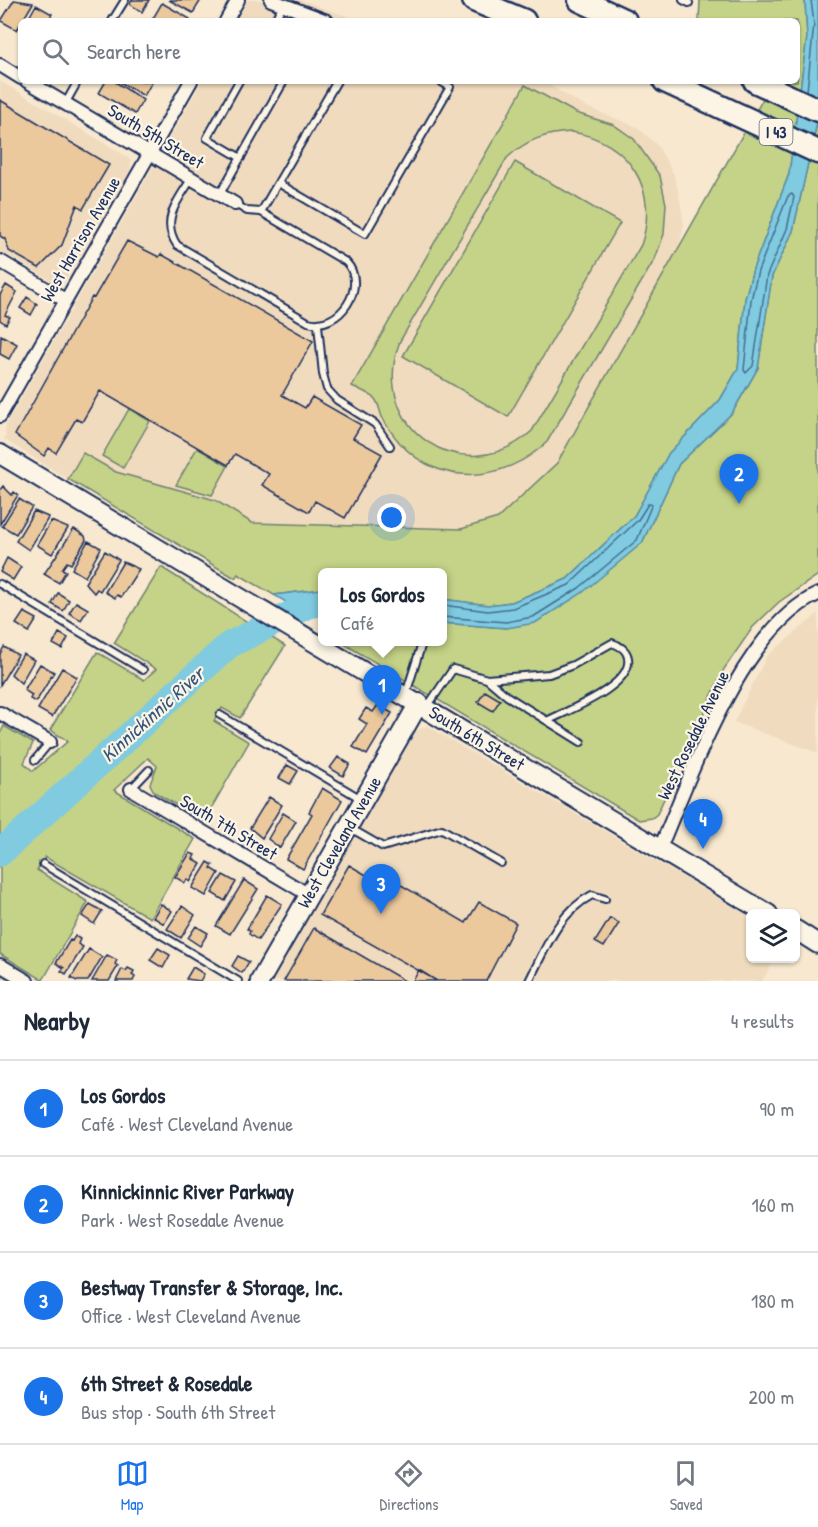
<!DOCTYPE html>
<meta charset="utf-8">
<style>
body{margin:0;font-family:"Patrick Hand",sans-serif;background:#f6f6f7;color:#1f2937}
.controls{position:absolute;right:18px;bottom:18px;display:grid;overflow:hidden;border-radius:9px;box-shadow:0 2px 4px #0004}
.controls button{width:54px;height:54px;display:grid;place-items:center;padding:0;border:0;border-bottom:2px solid #e0e1e3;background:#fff;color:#1f2937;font:30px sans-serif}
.you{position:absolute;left:392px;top:518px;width:21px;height:21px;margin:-15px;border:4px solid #fff;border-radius:50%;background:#1a73e8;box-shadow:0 0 0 9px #1a73e833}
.badge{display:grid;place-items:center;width:39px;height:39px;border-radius:50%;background:#1a73e8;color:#fff;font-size:20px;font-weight:700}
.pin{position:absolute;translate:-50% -50px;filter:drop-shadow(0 2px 3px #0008)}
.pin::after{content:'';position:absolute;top:32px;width:21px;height:18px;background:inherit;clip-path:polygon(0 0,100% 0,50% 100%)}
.popup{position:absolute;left:318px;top:568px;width:129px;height:78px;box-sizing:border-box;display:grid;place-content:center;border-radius:9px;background:#fff;filter:drop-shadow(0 2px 4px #0005);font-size:20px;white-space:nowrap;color:#747a83}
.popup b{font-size:22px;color:#1f2937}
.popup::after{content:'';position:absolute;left:50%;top:100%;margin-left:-12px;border:12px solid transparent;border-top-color:#fff}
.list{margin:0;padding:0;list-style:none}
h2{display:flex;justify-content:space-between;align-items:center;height:78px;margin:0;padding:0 24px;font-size:26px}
h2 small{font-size:20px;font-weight:400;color:#747a83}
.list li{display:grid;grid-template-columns:39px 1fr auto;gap:18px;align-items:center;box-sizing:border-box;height:96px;padding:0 24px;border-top:2px solid #e0e1e3}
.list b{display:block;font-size:22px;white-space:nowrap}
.list p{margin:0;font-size:20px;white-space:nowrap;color:#747a83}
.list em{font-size:20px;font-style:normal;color:#747a83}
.icon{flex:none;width:33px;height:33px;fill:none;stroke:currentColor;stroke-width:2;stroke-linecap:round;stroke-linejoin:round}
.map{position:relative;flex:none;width:818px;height:981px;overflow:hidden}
.search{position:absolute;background:#fff;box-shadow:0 2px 4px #0004;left:18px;right:18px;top:18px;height:66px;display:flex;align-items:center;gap:15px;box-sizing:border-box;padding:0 21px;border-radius:9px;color:#747a83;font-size:22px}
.sheet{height:462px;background:#fff}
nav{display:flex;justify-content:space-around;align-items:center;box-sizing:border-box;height:84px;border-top:2px solid #e0e1e3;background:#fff;font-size:16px;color:#747a83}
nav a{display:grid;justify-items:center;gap:3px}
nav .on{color:#1a73e8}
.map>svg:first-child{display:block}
.built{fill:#f0dbbe}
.green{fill:#c4d387;stroke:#708172;stroke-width:1.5;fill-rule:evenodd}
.water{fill:#80cbe0;stroke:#588dac;stroke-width:1.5}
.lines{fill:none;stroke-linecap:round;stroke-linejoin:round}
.shore{stroke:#436d92;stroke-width:1.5}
.river{stroke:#80cbe0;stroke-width:27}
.building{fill:#ecc99d;stroke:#1b2f5e;stroke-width:1.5}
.lane-casing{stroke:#1b2f5e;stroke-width:10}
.street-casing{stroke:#1b2f5e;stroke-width:16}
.secondary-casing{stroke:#1b2f5e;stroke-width:22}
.highway-casing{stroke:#1b2f5e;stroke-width:27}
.lane{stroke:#fcf5e5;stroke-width:6}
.street{stroke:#fcf5e5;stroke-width:12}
.secondary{stroke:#fcf5e5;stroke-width:18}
.highway{stroke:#fcf5e5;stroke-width:22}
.labels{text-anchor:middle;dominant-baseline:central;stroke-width:4.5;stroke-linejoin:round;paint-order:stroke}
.shield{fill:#fcf5e5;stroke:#5e6a86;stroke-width:1.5}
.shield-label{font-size:16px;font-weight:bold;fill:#1b2f5e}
.street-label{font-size:18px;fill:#1b2f5e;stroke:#fcf5e5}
.water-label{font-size:20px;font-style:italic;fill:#34567e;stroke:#fcf5e5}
</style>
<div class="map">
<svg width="818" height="981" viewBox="0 0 818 981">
<rect width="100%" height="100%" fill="#f7e8cf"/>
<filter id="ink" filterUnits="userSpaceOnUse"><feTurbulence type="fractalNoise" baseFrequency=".0167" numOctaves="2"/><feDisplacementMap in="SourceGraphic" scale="12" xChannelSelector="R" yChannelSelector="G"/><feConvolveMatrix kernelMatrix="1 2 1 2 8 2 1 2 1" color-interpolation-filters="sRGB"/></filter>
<g filter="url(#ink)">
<path class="built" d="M248,0H300L361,21H236Z
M0,81L126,156L131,161L130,170L65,280L61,284L55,283L0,251Z
M202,81H543L584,106L637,127L658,146L673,173L679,195L684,225L678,250L557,463L498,518L461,529L252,523L215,500L116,472L83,453L68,479L5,440L6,425Z
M818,614V753L734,722L767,656Z
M427,726L750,917V958L775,959L762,981H273L416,731Z"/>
<path class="green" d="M700,0H805L807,37L789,174L753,269L745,299L738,369L720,400L669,453L634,516L567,579L512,602L488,605L442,599V572H322V589L274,595L238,574L235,578L68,479L83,453L116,472L215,500L252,523L461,529L498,518L557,463L773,81H797V21H699Z
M525,85L576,113L614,125L634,139L660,176L666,204L664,234L655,259L547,442C506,481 441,489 400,443C393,435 387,427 382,417C380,412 379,404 375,399C371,394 358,389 352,386ZM572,132C629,141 660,190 641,245L532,431C463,493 367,428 400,341L507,158C526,140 546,133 572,132Z
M818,118V575L779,602L753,627L724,669L657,814L652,818L639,820L341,642H442V623L507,628L642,543L679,464L732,413L758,368L772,276L793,231Z
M515,162L620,223L508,417L403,356Z
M129,409L150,421L123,468L102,456Z
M197,448L228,466L212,495L176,485Z
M161,567L285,646L240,718L222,708L214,721L249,742L204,821L154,792L150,784L157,766L148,758L114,790L195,839L150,918L45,857L37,870L88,902L43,980L0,954V734L4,726L33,743L24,763L33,771L68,741L50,730L97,652L144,680L156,669L114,643Z"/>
<path class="water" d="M805,0H818V118L793,231L772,276L758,368L732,413L679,464L642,543L582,593L535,623L507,628L442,623V599L488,605L512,602L567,579L634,516L669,453L720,400L738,369L745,299L753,269L789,174L807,37Z
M322,589V611L308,615L274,595Z"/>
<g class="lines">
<path class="shore" d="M807,91L814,24L811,0
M792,194L794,197L787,229L767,275L753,366L746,373L744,370L751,300L758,271L788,196Z
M442,605L488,611L513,608L569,585L638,520L648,504H652L637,540L579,588L533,617L506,622L442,617"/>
<path class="river" d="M0,853L229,645L309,605L322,603"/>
</g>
<path class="building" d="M14,0L33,3L17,30L1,21Z
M132,0H149L142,12L130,4Z
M169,0H201L193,13Z
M162,3L190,19L189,21L152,20Z
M36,5L52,14L48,21H27Z
M106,81H114L143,100L135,114L99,93Z
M118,81H151L152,82L144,96Z
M0,100L109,165L83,209L77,205L62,245L39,268L9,251L5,239L0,236Z
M127,241L159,257L161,254L313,341L282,395L305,408L312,397L361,425L353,438L382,454L345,518L315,501L309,512L262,485L269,474L235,454L228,465L100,391L82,422L76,419L56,453L49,448L44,456L15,435L92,297L94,298Z
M6,285L17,292L5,315L10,317L6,324L0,320V295Z
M27,297L37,304L31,315L20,308Z
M1,335L17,344L9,359L0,354Z
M3,486L12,495L14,492L18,495L0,524V490Z
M19,499L32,507L16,534L2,526Z
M34,511L48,517L47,520L29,550L16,541Z
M51,521L68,528L52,554L37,545Z
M74,529L85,536L86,540L71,564L67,562L62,569L66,571L59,583L44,574Z
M88,541L101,548L85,577L72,569Z
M105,551L119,560L100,591L97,589L94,593L85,583Z
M7,558L21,567L13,580L0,572Z
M123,562L139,569L121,597L117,595L115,598L105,592Z
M58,593L69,600L63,611L52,604Z
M76,602L88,609L81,620L69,613Z
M24,612L37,619L29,632L16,624Z
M59,633L68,638L62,649L53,644Z
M4,647L18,655L0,685V654Z
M23,654L34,660L21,683L11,674Z
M40,664L54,672L36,702L30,699L32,695L24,690Z
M62,668L77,677L52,717L38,709Z
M485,691L500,700L493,711L478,702Z
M378,705L392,713L367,755L353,747L367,724L359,719L366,708L373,712Z
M338,757L350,764L343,776L330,768Z
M287,765L298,771L290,784L279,778Z
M322,788L342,800L303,869L286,859L312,814L309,812Z
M269,797L282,805L262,838L250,828Z
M283,813L296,821L280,848L268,839Z
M190,853L195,855L193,859L201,864L190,882L187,879L185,883L175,877Z
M208,862L213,865L211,868L219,873L206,896L192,888Z
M349,865L387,887L391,879L466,923L479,902L516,923L486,981H437L320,915Z
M223,875L236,882L225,901L212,893Z
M244,880L258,889L230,934L216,926Z
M267,895L282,904L258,940L249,934L250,931L247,929Z
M90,904L102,911L94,924L82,916Z
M161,904L172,911L164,924L153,917Z
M182,906L195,915L181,938L167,929Z
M610,918L619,923L604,947L595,942Z
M196,926L208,933L200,946L188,938Z
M314,928L405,981H284Z
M75,936L80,939L78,944L83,947L66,974L61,971L64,968L56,963L70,940L72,941Z
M158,948L170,955L163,968L150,960Z
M89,949L102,957L88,981H77L71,978Z
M107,955L117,960L115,964L118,966L109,981H92Z
M238,956L249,962L242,973L232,966Z
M193,967L204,974L200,981L186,979Z
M128,968L134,971L132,975L135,977L133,981H116L122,969L126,971Z
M419,970L437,981H413Z"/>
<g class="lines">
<defs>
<path id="lane" d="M683,0L689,3
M112,21L125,0
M274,21L283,5
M239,81L207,138L241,158
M65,104L78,81
M192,178C178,200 160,220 177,245L308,322C339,331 369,286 346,262L261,212L247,211L235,204
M278,183L365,234L450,87L440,81
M220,194L284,81
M261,212L337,81
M318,325L323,374L327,389L337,400L375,424L390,446
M0,584L143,670
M487,679L549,674L573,665L612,643C619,645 627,650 628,658C633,686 568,710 547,721
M406,694L422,643
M427,707L453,669L487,679L507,696L581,742
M220,715L363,800
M35,760L50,742
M131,789L149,770
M350,828L383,847L442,829L501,863
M43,864L238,981
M529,981C545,949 559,912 592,895L605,899"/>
<path id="street" d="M271,0L327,21
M226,21L238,0
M0,65L21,78
M27,81L235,204
M0,261L65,300
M0,416L191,81
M0,713L50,742
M131,789L309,895
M660,848C692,773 742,629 818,594
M0,965L27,981"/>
<path id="secondary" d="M0,454L768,914
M796,930L818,944
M260,981L419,703"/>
<path id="highway" d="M474,0L524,21
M580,0L625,21
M665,81L818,152
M755,81L818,110"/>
</defs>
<use href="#lane" class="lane-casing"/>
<use href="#street" class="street-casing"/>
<use href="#secondary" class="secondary-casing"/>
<use href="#highway" class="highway-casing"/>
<use href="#lane" class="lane"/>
<use href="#street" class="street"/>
<use href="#secondary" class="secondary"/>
<use href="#highway" class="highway"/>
</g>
</g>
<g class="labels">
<rect class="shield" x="759.5" y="119" width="33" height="26" rx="4.5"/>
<g class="shield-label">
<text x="776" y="132">I 43</text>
</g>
<g class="street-label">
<text transform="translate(156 136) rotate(31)">South 5th Street</text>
<text transform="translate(80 239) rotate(-60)">West Harrison Avenue</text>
<text transform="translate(693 735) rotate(-64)">West Rosedale Avenue</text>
<text transform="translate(477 738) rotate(31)">South 6th Street</text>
<text transform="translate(229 827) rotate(31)">South 7th Street</text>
<text transform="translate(339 842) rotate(-60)">West Cleveland Avenue</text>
</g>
<g class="water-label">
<text transform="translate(152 714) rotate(-42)">Kinnickinnic River</text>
</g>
</g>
</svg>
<div class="controls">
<button><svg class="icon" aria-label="layers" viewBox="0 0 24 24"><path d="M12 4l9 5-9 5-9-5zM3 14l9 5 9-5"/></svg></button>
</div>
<div class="you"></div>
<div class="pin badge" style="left:382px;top:715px">1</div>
<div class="popup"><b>Los Gordos</b>Café</div>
<div class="pin badge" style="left:739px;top:504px">2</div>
<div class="pin badge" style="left:381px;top:914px">3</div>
<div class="pin badge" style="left:703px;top:849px">4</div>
<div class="search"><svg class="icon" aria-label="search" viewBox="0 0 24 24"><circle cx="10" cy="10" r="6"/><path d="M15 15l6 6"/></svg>Search here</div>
</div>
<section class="sheet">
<h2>Nearby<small>4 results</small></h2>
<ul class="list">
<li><span class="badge">1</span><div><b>Los Gordos</b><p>Café · West Cleveland Avenue</p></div><em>90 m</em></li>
<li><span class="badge">2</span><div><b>Kinnickinnic River Parkway</b><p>Park · West Rosedale Avenue</p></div><em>160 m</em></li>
<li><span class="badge">3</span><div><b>Bestway Transfer &amp; Storage, Inc.</b><p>Office · West Cleveland Avenue</p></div><em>180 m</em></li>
<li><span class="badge">4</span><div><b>6th Street &amp; Rosedale</b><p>Bus stop · South 6th Street</p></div><em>200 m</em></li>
</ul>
</section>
<nav>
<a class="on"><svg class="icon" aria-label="map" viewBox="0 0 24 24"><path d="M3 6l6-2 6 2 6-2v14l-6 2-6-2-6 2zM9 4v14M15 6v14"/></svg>Map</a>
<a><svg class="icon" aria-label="directions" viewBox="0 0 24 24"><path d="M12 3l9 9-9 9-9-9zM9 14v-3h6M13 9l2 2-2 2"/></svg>Directions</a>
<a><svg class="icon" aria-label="saved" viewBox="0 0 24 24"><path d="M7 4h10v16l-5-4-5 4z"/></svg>Saved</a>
</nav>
